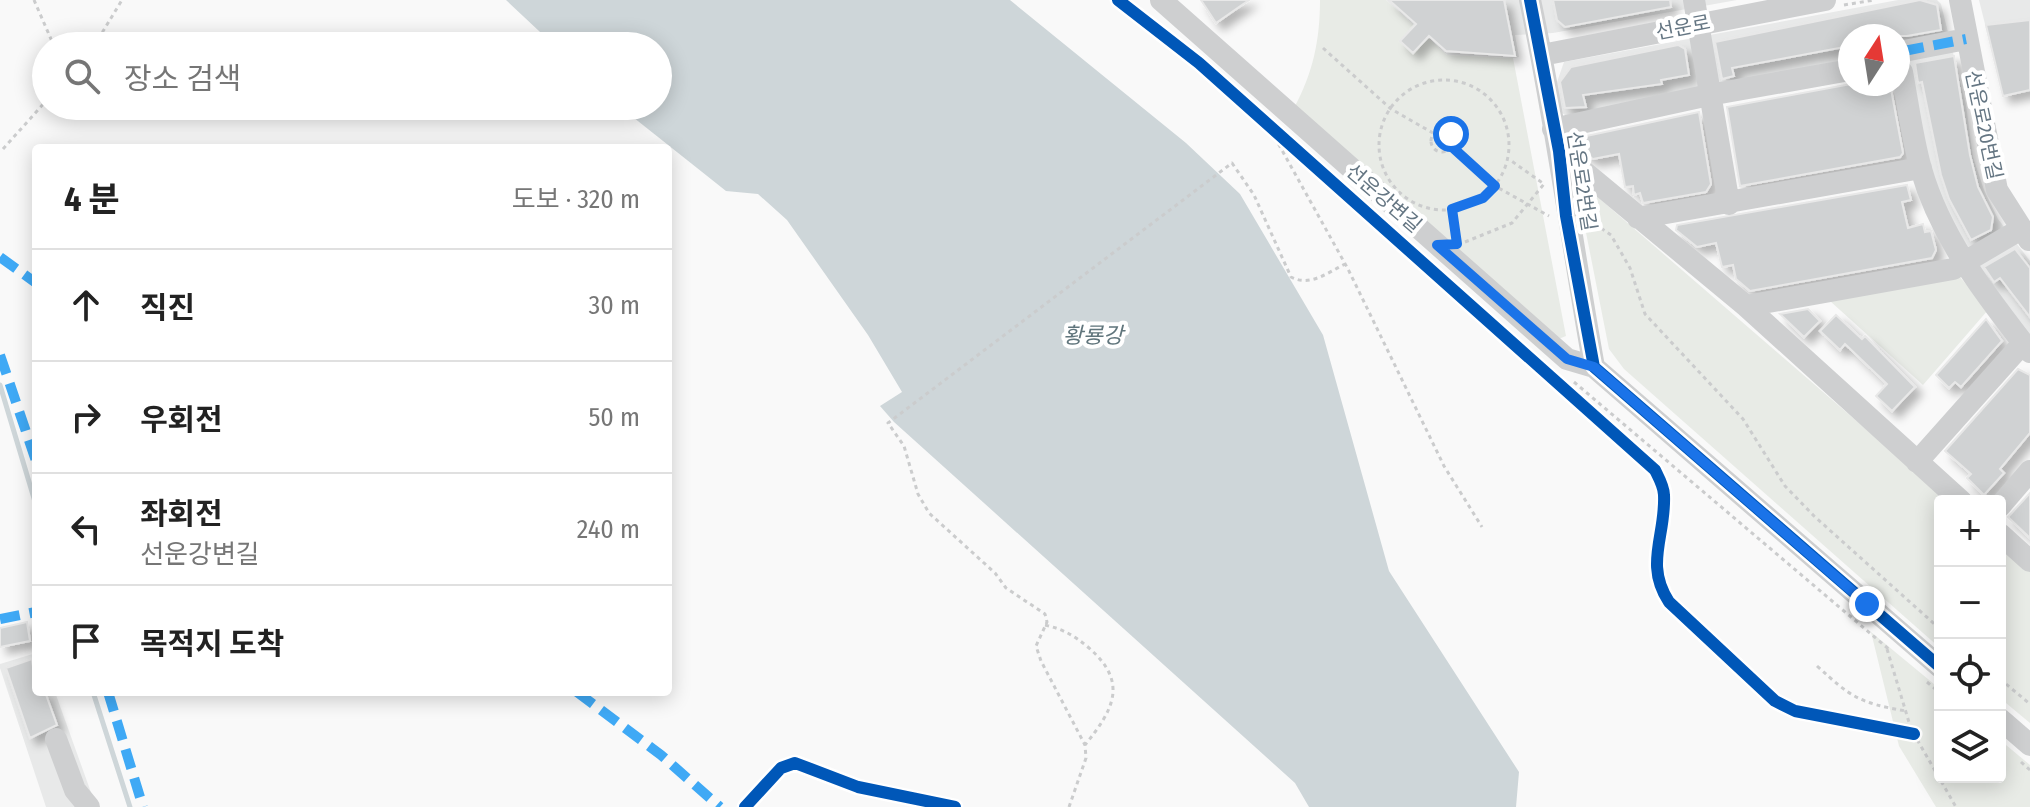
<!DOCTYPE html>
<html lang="ko">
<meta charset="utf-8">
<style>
body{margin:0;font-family:"Fira Sans Condensed","Noto Sans KR",sans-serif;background:#f2f2f2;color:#222}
.controls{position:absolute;right:24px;bottom:24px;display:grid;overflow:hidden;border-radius:8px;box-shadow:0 4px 20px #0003}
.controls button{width:72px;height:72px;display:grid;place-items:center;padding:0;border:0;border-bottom:2px solid #e0e0e0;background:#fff;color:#222;font:40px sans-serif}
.compass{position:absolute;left:1838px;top:24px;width:72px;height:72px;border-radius:50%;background:#fff;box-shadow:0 4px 20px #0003;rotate:12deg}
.stop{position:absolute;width:24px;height:24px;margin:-18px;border:6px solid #1a73e8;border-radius:50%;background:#fff}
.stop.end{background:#1a73e8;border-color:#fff;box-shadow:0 2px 8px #0008}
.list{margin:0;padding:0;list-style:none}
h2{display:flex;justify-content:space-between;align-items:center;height:104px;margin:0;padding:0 32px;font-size:34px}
h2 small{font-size:26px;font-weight:400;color:#767676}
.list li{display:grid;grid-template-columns:52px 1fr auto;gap:24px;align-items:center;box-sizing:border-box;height:112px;padding:0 32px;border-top:2px solid #e0e0e0}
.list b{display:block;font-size:30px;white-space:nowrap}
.list p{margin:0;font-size:26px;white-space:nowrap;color:#767676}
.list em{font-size:26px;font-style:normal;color:#767676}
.icon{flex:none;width:44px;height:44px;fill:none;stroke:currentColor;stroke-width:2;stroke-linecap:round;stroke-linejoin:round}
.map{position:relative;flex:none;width:2030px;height:807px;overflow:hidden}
.search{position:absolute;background:#fff;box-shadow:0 4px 20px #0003;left:32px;top:32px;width:640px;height:88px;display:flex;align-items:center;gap:20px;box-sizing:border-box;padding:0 28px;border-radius:44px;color:#767676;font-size:30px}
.panel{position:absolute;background:#fff;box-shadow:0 4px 20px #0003;left:32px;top:144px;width:640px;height:552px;border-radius:8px}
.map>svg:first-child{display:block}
.built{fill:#e8e9e9}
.green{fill:#e8ebe6}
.water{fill:#ced6d9}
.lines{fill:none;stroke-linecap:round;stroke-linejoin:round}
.stream{stroke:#ced6d9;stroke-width:5}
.building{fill:#d0d2d3;stroke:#e8e8e8;stroke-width:2;filter:url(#shadow)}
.path{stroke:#cbcccd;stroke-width:3;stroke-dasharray:4 4;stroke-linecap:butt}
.minor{stroke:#cecfd0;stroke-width:22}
.quiet{stroke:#3fa9f5;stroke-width:10;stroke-dasharray:20 10;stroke-linecap:butt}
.cycleway-casing{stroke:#fff;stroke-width:17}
.cycleway{stroke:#0057b8;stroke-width:12}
.route{stroke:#1a73e8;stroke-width:10}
.labels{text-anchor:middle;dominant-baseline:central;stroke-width:8;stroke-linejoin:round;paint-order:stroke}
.street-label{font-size:20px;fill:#657683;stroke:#fff}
.water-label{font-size:22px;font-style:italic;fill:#60757c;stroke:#fff}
</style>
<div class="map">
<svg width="2030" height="807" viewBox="0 0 2030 807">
<defs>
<filter id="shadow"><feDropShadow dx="7" dy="7" stdDeviation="4" flood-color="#0004"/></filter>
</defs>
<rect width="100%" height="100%" fill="#f9f9f9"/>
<path class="built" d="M1386,0H1737L1553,33L1515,35L1519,57L1513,58L1447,55Z
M1898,0H1937L1941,4L1966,105L1973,157L1984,190L1998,219L2030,261V345L1940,207L1898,57V36H1850V59L1569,118L1561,112L1556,85L1564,62Z
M1979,0H2030V90L2003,96Z
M36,653V692H55L93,798L85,807H46L0,668V664Z"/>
<path class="green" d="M1320,0H1386L1447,55L1513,58L1566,336L1556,340L1294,108C1313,73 1320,40 1320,0Z
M1586,187L1949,501H1940V648L1624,369L1609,349L1578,192Z
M1959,276L1988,310L1923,385L1830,301Z
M2000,545L2030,570V723L2000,698Z
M1871,632L1940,689V777H2000V740L2030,765V807H1936L1899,746Z"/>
<path class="water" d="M506,0H1010L1186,143L1240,194L1323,335L1389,571L1519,772L1516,807H1309L1295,783L894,422L880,406L902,392L868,335L787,220L758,194L726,191L619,106H658V46H555Z"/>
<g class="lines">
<path class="stream" d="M0,385L36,505
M93,692L130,807"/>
</g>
<path class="building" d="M1201,0H1249L1216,23Z
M1389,0H1504L1515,56L1446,51L1429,36L1413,53L1400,41L1416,24Z
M1553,0H1670L1671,7L1565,27L1557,20Z
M1920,0L1937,5L1941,30L1907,36H1850V46L1732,68L1734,76L1722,79L1715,42Z
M2030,20V90L2003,96L1986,25Z
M1678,45L1685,49L1689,75L1661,80L1662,84L1583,95L1586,107L1565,108L1560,82L1571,67Z
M1954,56L1970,155L1978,187L1993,217L1991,230L1971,240L1949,199L1941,175L1922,82L1918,83L1915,63Z
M1851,84H1890L1903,153L1900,157L1740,186L1727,107Z
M1699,112L1711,184L1706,192L1643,203L1640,193L1634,195L1633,186L1625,187L1619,154L1593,159L1580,150L1577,138Z
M1907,185L1911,200L1902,202L1908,228L1923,224L1925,232L1931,231L1936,250L1932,258L1750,291L1736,279L1733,265L1722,267L1716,243L1697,247L1676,230L1677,225Z
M2015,249L2030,268V317L2000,278L1994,282L1984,267Z
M1808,309L1820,321L1804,337L1780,314Z
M1836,315L1862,339L1865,336L1915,387L1892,411L1876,396L1887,384L1845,344L1840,350L1820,331Z
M1986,319L2002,341L1961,387L1955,382L1949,388L1936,375Z
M2018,369L2030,375V433L2000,469L2004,473L1984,495L1967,478L1971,474L1945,451Z
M2030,493V538L2008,517Z
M27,622L30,641L0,647V628Z
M32,659L36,692H45L57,725L30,738L6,668Z"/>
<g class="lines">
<path class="path" d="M34,0L54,46
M1844,5L1874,0
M94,46L122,0
M1323,48L1391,109L1433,133
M1379 145a65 65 0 1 1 130 0a65 65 0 1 1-130 0Z
M1263,116L1348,269L1444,466L1482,527
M1431 141a11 11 0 1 1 22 0a11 11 0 1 1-22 0Z
M1451,146L1495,186L1549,216
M3,149L46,101
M1452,209L1456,236
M1588,219L1611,235L1630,268L1645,314L1743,419L1785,486L1814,516L1940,629
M1465,242L1512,223L1544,184L1510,160
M1574,382L1891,651
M1045,625C1063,629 1075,636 1089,648C1129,683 1113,710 1085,745
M1887,649L1911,729L1956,807
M1817,666C1851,697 1859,703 1906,711
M2000,679L2030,704
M1927,682L1940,693
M2021,762L2030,770
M1069,807L1086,758L1085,745L1041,661L1036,646L1047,622L1045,614L1006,588L995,573L929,513L918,494L904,446L888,423L1232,163L1254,195L1291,277C1310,287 1327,273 1345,264"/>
<path class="minor" d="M1161,0L1567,359L1594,367L1940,667
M1530,0C1556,122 1572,245 1594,367
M1694,0L1729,204
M1960,0L1997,190L2029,240
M1904,51L1966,39
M1542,55L1825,0
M1898,68L1902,72C1908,104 1912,137 1921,169C1941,239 1986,295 2030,352
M1553,129L1709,95L1850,70
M1559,151L1746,306L1961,501
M1638,218L1921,168
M1746,306L1953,269L2021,229
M1917,462L2023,343
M2000,506L2030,471
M2000,534L2030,561
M2000,719L2030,745
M56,739L75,790L89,807"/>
<path class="quiet" d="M1904,51L1966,39
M0,257L36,283
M0,355L36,461
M0,619L36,612
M108,692L143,807
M577,692L661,755L720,807"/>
<defs>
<path id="cycleway" d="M1118,0L1199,63L1655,470C1659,478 1664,487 1664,495C1666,536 1644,564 1669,602L1775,701L1795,711L1914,734
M1530,0L1559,151L1566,216L1594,367L1940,667
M745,807L781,768L795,763L858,787L955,807"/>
</defs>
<use href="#cycleway" class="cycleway-casing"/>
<use href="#cycleway" class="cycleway"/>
</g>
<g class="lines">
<path class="route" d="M1451,134V146L1495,186L1483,198L1452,209L1457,244L1437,245L1567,359L1594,367L1867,604"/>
</g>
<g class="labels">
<g class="street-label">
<text transform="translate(1683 27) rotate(-11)">선운로</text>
<text transform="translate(1984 125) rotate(78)">선운로20번길</text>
<text transform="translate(1582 181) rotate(81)">선운로2번길</text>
<text transform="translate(1384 198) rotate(41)">선운강변길</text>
</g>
<g class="water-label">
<text x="1093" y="335">황룡강</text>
</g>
</g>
</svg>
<div class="controls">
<button>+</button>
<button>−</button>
<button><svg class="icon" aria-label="locate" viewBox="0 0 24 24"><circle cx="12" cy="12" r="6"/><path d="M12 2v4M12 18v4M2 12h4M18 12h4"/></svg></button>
<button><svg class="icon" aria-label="layers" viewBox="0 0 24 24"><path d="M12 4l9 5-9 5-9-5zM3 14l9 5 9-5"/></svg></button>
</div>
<svg class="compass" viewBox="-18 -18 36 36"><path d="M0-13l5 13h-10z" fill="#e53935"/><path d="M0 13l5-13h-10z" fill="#767676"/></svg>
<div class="stop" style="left:1451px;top:134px"></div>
<div class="stop end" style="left:1867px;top:604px"></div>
<div class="search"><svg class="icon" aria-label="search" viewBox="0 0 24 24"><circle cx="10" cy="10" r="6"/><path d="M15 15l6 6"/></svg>장소 검색</div>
<section class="panel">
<h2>4 분<small>도보 · 320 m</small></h2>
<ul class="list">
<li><svg class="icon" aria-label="ahead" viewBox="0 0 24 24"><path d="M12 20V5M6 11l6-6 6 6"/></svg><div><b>직진</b></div><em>30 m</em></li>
<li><svg class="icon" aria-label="right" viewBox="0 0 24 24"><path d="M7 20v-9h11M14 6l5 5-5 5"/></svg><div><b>우회전</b></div><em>50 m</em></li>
<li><svg class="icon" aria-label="left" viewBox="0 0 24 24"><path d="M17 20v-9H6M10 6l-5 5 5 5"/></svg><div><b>좌회전</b><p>선운강변길</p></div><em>240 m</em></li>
<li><svg class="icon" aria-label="arrive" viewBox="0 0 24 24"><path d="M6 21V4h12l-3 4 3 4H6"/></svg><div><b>목적지 도착</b></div></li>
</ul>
</section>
</div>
